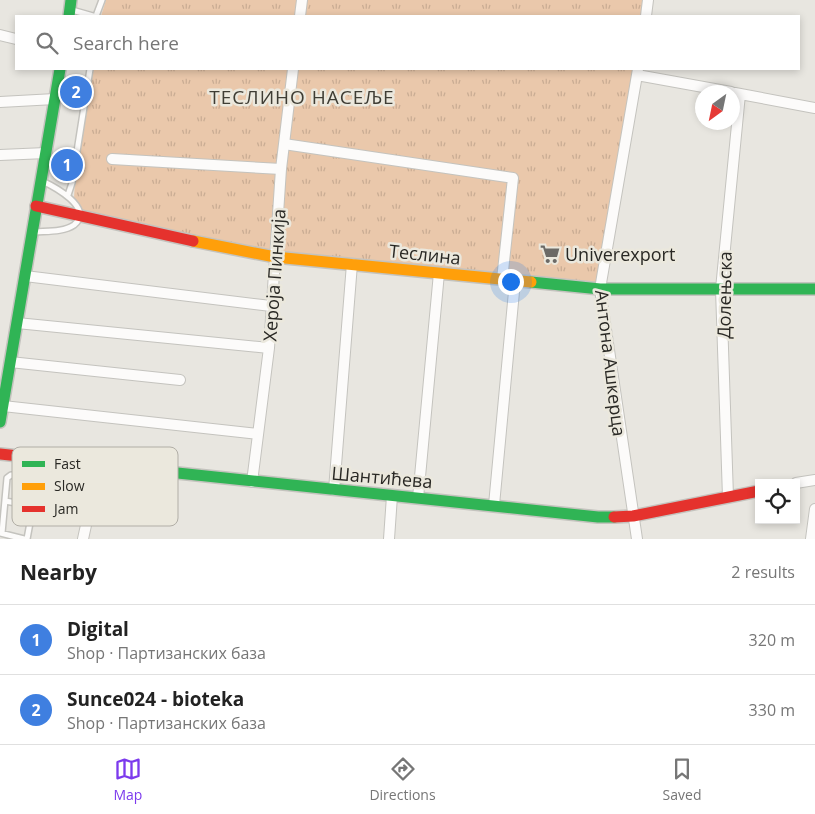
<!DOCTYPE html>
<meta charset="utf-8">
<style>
body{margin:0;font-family:"Open Sans",sans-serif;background:#f6f6f6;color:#222}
.controls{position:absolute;right:15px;bottom:15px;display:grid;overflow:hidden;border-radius:0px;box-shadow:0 2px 8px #0003}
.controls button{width:45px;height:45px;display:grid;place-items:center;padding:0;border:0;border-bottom:1px solid #e0e0e0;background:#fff;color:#222;font:25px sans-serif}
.compass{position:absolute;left:695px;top:85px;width:45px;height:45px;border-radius:50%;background:#fff;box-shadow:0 2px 8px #0003;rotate:213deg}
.you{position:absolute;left:510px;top:281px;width:18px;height:18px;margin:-12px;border:4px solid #fff;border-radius:50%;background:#1a73e8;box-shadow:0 0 0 8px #1a73e833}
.badge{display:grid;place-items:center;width:32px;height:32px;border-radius:50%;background:#7c3aed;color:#fff;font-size:16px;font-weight:700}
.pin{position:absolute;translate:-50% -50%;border:2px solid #fff;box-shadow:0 1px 5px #0006}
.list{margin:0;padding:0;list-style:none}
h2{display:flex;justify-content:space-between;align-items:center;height:65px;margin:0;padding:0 20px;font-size:21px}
h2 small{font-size:16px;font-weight:400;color:#767676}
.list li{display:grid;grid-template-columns:32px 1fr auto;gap:15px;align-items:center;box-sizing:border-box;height:70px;padding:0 20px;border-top:1px solid #e0e0e0}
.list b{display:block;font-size:19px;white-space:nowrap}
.list p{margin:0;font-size:16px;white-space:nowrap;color:#767676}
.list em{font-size:16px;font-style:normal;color:#767676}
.icon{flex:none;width:28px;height:28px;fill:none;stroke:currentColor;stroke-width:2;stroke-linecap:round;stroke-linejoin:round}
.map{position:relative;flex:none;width:815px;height:539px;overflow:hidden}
.search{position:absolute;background:#fff;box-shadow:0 2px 8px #0003;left:15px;right:15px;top:15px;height:55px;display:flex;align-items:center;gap:12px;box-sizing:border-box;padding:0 18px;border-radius:0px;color:#767676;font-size:19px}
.sheet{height:205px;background:#fff}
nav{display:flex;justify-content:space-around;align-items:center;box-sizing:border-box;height:70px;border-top:1px solid #e0e0e0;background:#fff;font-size:14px;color:#767676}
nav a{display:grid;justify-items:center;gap:2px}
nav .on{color:#7c3aed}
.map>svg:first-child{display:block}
.grass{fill:url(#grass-tufts)}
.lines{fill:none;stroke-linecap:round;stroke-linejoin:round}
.lane-casing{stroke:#c4c3be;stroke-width:8}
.street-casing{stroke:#c4c3be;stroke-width:12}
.fast-casing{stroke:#c4c3be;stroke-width:14}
.slow-casing{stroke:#c4c3be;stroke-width:14}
.jam-casing{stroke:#c4c3be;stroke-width:14}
.lane{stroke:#fcfbfa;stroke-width:5}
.street{stroke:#fcfbfa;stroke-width:10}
.fast{stroke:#30b455;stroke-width:11}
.slow{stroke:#ff9f0a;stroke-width:11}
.jam{stroke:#e5322d;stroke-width:11}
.labels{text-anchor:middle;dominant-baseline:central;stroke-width:5;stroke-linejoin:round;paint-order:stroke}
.street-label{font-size:18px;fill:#292824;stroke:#ebe8dd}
.poi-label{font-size:18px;fill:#292824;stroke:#ebe8dd;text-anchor:start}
.neighbourhood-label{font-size:19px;letter-spacing:1px;fill:#3f3d34;stroke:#ebe8dd}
.key{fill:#ebe8dd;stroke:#b1aea6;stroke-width:1}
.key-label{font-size:14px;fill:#292824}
</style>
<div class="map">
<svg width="815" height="539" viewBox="0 0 815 539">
<defs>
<pattern id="grass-tufts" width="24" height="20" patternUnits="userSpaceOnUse" patternTransform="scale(1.25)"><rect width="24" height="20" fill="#eac8ab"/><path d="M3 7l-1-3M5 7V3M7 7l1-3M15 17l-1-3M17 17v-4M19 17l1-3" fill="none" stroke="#c9ac93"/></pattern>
</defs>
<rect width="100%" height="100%" fill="#e8e6e0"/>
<path class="grass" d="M106,0H646L644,16H101Z
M93,69H636L598,287L281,255L85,213L74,198L75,181Z"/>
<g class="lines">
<defs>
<path id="lane" d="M72,10L93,16
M96,16L102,0
M68,195L72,183L90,69
M35,232C47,231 64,232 74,225C95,208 53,186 42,181
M5,501L33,506
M0,533L24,539
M2,533L7,478L11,475L35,480L37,485L27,539"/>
<path id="street" d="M300,16L302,0
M646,16L648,0
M0,35L16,39
M637,75L731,92
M735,93L815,108
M0,102L55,99
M284,144L513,178L502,280
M0,155L46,153
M112,159L281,169
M25,276L271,306
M17,323L269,348
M10,362L180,380
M3,406L258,434
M252,482L269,348L281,169L293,69
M796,483L815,480
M334,490L352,264
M728,497L721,289L740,94
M418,498L439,273
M494,505L515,281
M83,539L99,465
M389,539L392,496
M637,539L600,289L638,69
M811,539L815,509"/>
<path id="fast" d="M69,16L71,0
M531,282L600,289H815
M0,422L60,69
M149,470L598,517H614"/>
<path id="slow" d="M193,241L275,257L531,282"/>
<path id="jam" d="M36,206L193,241
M0,454L149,470
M614,517L633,516L759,491"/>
</defs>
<use href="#lane" class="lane-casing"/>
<use href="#street" class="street-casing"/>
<use href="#fast" class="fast-casing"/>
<use href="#slow" class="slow-casing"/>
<use href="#jam" class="jam-casing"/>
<use href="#lane" class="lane"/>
<use href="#street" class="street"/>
<use href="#fast" class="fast"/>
<use href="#slow" class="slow"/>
<use href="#jam" class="jam"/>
</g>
<defs>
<symbol id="supermarket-bare" viewBox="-9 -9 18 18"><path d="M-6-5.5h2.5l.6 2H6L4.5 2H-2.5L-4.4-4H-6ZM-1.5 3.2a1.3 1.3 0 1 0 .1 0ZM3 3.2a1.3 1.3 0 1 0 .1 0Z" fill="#6c6a66" stroke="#ebe8dd" stroke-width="2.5" paint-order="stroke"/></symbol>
</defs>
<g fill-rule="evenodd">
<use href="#supermarket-bare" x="536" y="240" width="28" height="28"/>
</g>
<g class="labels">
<g class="street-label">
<text transform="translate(425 254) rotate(6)">Теслина</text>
<text transform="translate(274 275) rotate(-86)">Хероја Пинкија</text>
<text transform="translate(724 295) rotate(-89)">Долењска</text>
<text transform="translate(611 363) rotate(83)">Антона Ашкерца</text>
<text transform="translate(382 477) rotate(5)">Шантићева</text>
</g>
<g class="poi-label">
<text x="565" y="254">Univerexport</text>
</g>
<g class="neighbourhood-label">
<text x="302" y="97">ТЕСЛИНО НАСЕЉЕ</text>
</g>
</g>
<rect x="12" y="447" width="166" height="79" rx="8" class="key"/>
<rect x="22" y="461" width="23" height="6" fill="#30b455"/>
<rect x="22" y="483" width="23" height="7" fill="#ff9f0a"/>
<rect x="22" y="506" width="23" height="6" fill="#e5322d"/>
<g class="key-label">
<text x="54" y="469">Fast</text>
<text x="54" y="491">Slow</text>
<text x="54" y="514">Jam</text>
</g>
</svg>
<div class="controls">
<button><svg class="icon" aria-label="locate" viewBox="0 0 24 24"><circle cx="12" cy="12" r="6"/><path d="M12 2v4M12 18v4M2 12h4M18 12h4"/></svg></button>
</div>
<svg class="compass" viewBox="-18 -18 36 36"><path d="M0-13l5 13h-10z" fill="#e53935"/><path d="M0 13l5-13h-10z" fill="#767676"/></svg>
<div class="you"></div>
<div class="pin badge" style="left:67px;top:165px;background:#3f7fe0">1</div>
<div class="pin badge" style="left:76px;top:92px;background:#3f7fe0">2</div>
<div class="search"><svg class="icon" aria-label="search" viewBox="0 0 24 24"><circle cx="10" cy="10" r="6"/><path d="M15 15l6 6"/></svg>Search here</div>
</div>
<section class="sheet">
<h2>Nearby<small>2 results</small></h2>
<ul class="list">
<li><span class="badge" style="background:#3f7fe0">1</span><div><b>Digital</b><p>Shop · Партизанских база</p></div><em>320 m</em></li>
<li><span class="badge" style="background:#3f7fe0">2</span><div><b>Sunce024 - bioteka</b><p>Shop · Партизанских база</p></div><em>330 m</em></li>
</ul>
</section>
<nav>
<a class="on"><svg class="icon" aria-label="map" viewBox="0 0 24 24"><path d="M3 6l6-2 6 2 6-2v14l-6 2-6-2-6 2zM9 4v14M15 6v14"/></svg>Map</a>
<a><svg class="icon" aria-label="directions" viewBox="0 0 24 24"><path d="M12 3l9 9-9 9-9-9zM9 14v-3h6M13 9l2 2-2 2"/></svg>Directions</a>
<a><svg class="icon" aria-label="saved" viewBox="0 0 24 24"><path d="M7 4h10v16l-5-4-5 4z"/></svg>Saved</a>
</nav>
